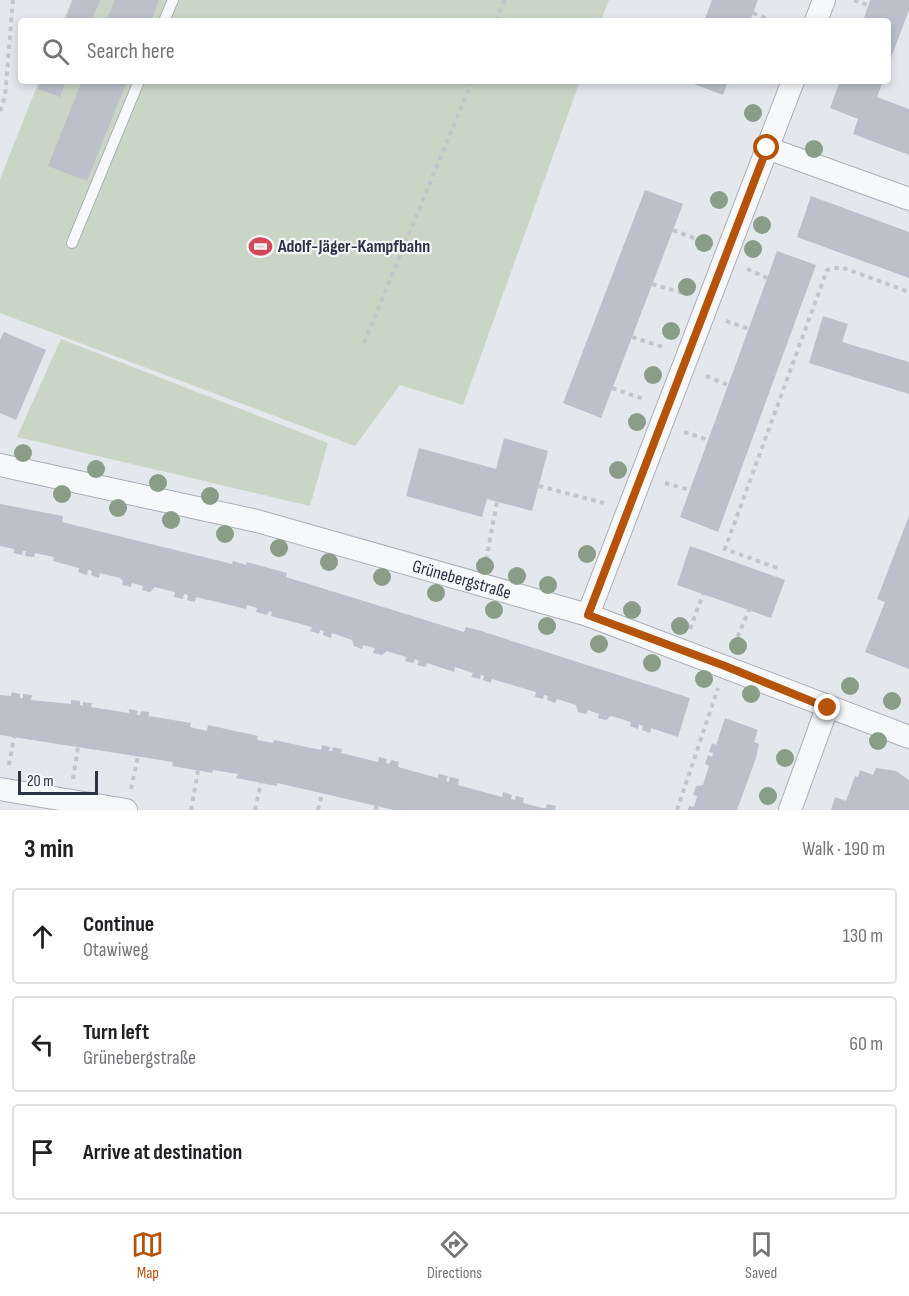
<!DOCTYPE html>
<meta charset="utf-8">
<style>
body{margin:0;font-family:"Sofia Sans Condensed",sans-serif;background:#f6f6f6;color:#202124}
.scale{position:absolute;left:18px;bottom:15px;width:80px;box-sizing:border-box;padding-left:6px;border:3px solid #2b3445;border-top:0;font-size:16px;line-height:21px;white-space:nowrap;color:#2b3445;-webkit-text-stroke:4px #f4f6f9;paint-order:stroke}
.stop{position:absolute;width:18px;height:18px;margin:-14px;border:4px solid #b45309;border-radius:50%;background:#fff}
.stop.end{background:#b45309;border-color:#fff;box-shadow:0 2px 6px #0008}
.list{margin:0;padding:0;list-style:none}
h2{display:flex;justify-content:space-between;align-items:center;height:78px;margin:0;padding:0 24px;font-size:26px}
h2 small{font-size:20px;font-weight:400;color:#757577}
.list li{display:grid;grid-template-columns:39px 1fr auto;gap:18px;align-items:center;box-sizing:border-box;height:96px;margin:0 12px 12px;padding:0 12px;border:2px solid #e0e0e0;border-radius:6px}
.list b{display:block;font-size:22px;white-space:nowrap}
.list p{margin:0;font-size:20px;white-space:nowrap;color:#757577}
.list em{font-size:20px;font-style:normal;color:#757577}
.icon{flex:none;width:33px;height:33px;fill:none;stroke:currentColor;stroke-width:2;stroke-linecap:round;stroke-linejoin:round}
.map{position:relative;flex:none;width:909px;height:810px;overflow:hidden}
.search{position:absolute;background:#fff;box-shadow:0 3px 9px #0003;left:18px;right:18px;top:18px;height:66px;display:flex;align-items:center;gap:15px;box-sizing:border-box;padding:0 21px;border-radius:6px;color:#757577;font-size:22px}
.sheet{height:402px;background:#fff}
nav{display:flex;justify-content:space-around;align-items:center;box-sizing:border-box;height:84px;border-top:2px solid #e0e0e0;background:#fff;font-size:16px;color:#757577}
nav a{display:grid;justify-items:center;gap:3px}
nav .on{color:#b45309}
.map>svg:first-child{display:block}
.green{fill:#c9d6c5}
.building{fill:#bbc0ca}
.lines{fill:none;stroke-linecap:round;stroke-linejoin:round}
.service-casing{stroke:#a9aeb7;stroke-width:12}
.minor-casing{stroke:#a9aeb7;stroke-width:24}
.path{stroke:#c2c5cb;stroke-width:4;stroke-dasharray:4.5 4.5;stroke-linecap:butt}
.service{stroke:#f7f8fa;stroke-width:10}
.minor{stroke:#f7f8fa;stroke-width:22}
.tree{fill:#899d89}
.route{stroke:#b45309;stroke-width:8}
.labels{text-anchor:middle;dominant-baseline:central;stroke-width:4.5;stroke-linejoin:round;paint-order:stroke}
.poi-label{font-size:18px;font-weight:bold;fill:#2b3445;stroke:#f4f6f9;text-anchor:start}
.street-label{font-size:18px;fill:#2b3445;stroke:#f4f6f9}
</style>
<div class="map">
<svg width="909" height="810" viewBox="0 0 909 810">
<rect width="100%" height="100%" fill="#e4e7ec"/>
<path class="green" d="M72,0H609L601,21H63Z
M39,81H580L463,405L400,385L355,446L0,313V179Z
M61,339L328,443L310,506L17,437Z"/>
<path class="building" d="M73,0H100L91,21H65Z
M115,0H159L151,21H106Z
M712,0H758L750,21H704Z
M870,0H909V10L888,66V21H863Z
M41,81H66L60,97L38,89Z
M82,81H127L87,181L48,166Z
M686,81H728L723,95Z
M840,81H883L877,97L909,109V155L853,134L858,119L830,108Z
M645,190L683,204L601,418L563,403Z
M811,196L909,232V278L797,237Z
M777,251L816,265L718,532L680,517Z
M823,316L848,324L842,342L909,362V394L809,363Z
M4,332L46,350L16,420L0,413V340Z
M504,438L548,451L532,511L487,499L482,517L406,496L419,448L496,469Z
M0,504L63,516L62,522L232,564L233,561L246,565L247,562L287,573L286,577L464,632L466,627L481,631L690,698L678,737L651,728L650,733L642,730L643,726L639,724L638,729L630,726L631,722L611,716L606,720L598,718L599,714L588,710L586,714L578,712L576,705L557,699L555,703L547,700L548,696L544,695L543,699L535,697L536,692L492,679L491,683L483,680L484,676L481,675L480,679L471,677L473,673L455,667L454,672L427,663L426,667L417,665L419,661L415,659L413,663L405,661L406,657L387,651L382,655L373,653L375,648L363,645L362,649L354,646L352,640L332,633L331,638L323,635L324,631L320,630L319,634L310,631L312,627L271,616L272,612L269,611L267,615L256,612L257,608L247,605L246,609L196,597L195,602L187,600L188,595L184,594L183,599L174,597L175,592L155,587L150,592L142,590L143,586L132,583L131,587L122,585L123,581L120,578L100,573L99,578L91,575L92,571L88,570L87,575L78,572L79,568L53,561L54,557L35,553L34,557L25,556L26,551H23L22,555L14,553V549L0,546Z
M909,516V669L865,652L885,602L877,599Z
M690,546L785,580L771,618L677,585Z
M12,692L20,694V698H23V694L32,695L31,700L71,704V700L80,701V705L83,706V702L92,703L91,707L129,713V709L138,711L137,715H140L141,711L149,712V716L191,723L190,727L207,731L208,725L258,736L257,740L273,743L274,740L321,750L322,745L330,747L329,751H332L333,747L342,749L341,753L378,762L379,757L387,759L386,763L389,764L391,760L399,762L398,767L438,778L439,774L448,776L446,781L449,782L450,777L459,779L458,785L502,797L503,792L512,795L511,799L515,800L516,796L524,798L523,803L543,808H546L547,804L556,806L555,810H394L295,787L277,783V786L236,778L238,774L213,770L212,773L172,766L173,762L161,760L0,735V695L11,696Z
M725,718L758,730L754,742L759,744L756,758L737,810H688L689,806L694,807L697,796L693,795L696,786L703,785L709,766L705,764L708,755L712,757L713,753L709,752L712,743L716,745Z
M876,768L896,771L909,780V810H831L835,797L846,801L855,776L858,777L860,770L873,775Z"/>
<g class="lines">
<defs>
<path id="service" d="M164,21L173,0
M72,243L139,81"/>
<g id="minor">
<path d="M816,21L824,0"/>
<path d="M767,148L909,199"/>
<path id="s1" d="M0,465L257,521L588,615L909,737"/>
<path d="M588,615L793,81"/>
<path d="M0,789L126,810"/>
<path d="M790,810L827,708"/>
</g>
</defs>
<use href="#service" class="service-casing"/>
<use href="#minor" class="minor-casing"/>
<path class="path" d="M854,0L868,5
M753,13L772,21
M496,21L505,0
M0,111L5,97L13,0
M673,230L707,243
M747,269L767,278
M652,284L686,294
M726,321L749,329
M632,337L666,348
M364,343L472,81
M706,376L728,385
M612,388L646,400
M684,432L708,440
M665,483L690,490
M539,486L604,503
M486,560L497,502
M777,568L725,549L827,270L841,267L909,292
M690,629L703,594
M734,645L749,610
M9,765L14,737
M73,779L78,747
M131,789L138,756
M191,810L198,771
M255,810L261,783
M318,810L322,793
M376,810V806
M677,810L718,688"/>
<use href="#service" class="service"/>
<use href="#minor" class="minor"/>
</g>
<g class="tree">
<circle cx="753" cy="113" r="9"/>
<circle cx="814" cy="149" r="9"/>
<circle cx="719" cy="200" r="9"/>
<circle cx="762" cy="225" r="9"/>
<circle cx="704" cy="243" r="9"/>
<circle cx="753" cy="249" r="9"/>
<circle cx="687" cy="287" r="9"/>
<circle cx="671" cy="331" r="9"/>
<circle cx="653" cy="375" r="9"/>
<circle cx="637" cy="422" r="9"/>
<circle cx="23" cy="453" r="9"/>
<circle cx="96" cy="469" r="9"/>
<circle cx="618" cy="470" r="9"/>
<circle cx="158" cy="483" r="9"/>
<circle cx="62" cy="494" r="9"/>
<circle cx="210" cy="496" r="9"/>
<circle cx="118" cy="508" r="9"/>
<circle cx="171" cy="520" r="9"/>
<circle cx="225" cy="534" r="9"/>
<circle cx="279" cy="548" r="9"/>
<circle cx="587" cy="554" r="9"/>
<circle cx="329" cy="562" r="9"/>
<circle cx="485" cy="566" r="9"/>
<circle cx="517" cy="576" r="9"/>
<circle cx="382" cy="577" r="9"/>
<circle cx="548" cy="585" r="9"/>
<circle cx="436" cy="593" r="9"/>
<circle cx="494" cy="610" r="9"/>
<circle cx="632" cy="610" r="9"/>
<circle cx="547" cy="626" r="9"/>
<circle cx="680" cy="626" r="9"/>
<circle cx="599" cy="644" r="9"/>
<circle cx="738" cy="646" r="9"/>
<circle cx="652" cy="663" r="9"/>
<circle cx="704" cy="679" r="9"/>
<circle cx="850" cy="686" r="9"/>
<circle cx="751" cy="694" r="9"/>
<circle cx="892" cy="701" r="9"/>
<circle cx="878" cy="741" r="9"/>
<circle cx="785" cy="758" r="9"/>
<circle cx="768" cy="796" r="9"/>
</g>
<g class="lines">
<path class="route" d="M767,148L588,615L725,666L828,708"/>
</g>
<defs>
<symbol id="stadium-bare" viewBox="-9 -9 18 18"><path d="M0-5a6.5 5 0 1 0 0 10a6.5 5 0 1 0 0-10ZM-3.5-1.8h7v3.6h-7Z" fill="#d1495b" stroke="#f4f6f9" stroke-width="2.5" paint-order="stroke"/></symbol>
</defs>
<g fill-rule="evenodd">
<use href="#stadium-bare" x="244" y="230" width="33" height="33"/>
</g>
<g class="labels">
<g class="poi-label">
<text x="278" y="246">Adolf-Jäger-Kampfbahn</text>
</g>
<g class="street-label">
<text stroke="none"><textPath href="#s1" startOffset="476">Grünebergstraße</textPath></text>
</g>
</g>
</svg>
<div class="scale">20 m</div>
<div class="stop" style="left:767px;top:148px"></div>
<div class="stop end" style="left:828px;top:708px"></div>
<div class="search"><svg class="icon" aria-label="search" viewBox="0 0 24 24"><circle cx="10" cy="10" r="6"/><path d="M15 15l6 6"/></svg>Search here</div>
</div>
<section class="sheet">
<h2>3 min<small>Walk · 190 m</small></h2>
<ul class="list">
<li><svg class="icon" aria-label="ahead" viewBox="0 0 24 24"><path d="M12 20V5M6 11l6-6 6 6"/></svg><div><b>Continue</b><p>Otawiweg</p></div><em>130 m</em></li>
<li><svg class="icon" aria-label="left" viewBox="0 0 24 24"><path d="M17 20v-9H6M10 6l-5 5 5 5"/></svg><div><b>Turn left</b><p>Grünebergstraße</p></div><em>60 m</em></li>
<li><svg class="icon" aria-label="arrive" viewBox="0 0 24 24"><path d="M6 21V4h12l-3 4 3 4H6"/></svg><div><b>Arrive at destination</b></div></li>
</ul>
</section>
<nav>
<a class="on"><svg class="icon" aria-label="map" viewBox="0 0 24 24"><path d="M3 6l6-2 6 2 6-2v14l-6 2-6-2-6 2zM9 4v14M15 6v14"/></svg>Map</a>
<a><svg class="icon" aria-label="directions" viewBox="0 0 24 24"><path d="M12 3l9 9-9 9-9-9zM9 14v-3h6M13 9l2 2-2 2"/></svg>Directions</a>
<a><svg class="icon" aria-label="saved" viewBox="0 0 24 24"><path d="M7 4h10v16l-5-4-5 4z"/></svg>Saved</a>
</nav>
